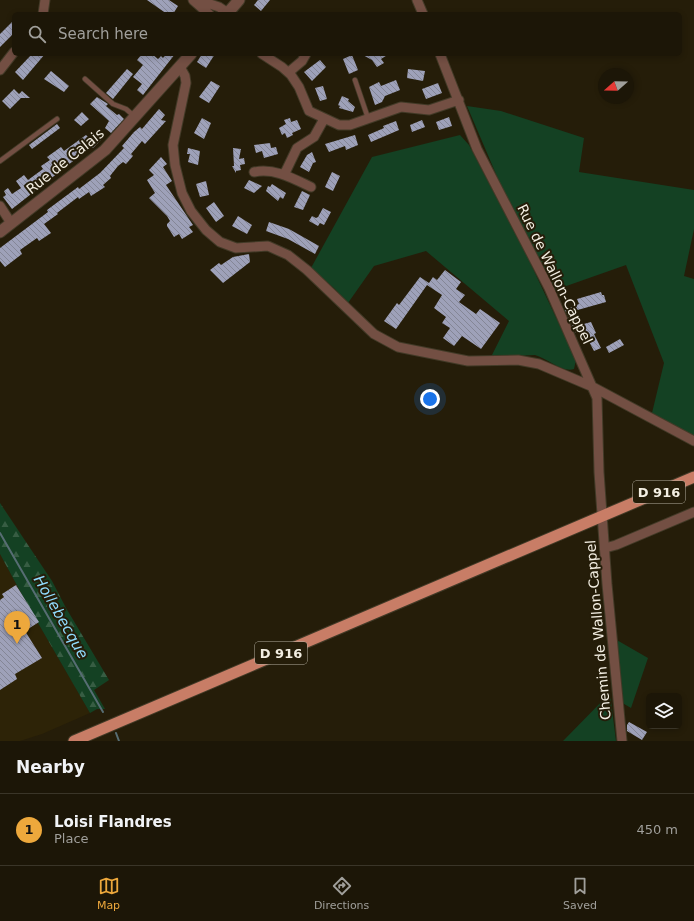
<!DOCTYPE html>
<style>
body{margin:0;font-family:"DejaVu Sans",sans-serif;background:#292315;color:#f1f3f6}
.controls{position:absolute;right:12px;bottom:12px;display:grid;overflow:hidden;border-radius:6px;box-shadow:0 2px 6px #0003}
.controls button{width:36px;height:36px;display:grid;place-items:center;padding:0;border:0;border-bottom:1px solid #3a3528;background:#1c1607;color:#f1f3f6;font:20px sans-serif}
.compass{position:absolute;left:598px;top:68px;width:36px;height:36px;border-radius:50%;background:#1c1607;box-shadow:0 2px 6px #0003;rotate:250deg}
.you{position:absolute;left:430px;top:399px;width:14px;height:14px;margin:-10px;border:3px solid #fff;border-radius:50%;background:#1a73e8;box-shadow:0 0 0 6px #1a73e833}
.badge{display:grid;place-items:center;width:26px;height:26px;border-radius:50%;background:#eda83c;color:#111;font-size:13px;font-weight:700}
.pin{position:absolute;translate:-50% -33px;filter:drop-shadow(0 1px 2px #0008)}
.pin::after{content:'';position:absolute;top:21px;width:14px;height:12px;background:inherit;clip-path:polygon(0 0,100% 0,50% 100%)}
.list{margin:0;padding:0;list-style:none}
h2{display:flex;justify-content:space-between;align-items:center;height:52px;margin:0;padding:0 16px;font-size:17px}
h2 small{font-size:13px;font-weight:400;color:#a09f9b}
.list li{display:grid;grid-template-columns:26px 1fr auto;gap:12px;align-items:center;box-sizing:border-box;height:72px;padding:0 16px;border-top:1px solid #3a3528}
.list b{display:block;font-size:15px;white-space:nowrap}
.list p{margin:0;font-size:13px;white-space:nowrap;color:#a09f9b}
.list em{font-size:13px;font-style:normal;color:#a09f9b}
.icon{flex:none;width:22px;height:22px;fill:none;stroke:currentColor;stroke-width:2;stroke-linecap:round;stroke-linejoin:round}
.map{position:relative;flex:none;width:694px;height:741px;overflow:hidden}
.search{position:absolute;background:#1c1607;box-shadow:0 2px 6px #0003;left:12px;right:12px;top:12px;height:44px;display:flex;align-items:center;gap:10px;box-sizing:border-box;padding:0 14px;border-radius:6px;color:#a09f9b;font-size:15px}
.sheet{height:124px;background:#1c1607}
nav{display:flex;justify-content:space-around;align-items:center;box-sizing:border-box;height:56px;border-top:1px solid #3a3528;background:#1c1607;font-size:11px;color:#a09f9b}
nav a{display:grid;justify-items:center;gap:2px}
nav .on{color:#eda83c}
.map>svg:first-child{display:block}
.built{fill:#2d2307}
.green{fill:#144123}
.forest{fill:url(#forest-firs)}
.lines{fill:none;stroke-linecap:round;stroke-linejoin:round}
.stream{stroke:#576d73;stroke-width:2}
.building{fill:url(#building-back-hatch)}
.service-casing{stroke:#423a27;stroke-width:6}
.minor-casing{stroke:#423a27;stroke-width:11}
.tertiary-casing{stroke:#423a27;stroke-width:13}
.primary-casing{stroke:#423a27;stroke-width:13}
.service{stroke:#734f43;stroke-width:4.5}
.minor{stroke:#734f43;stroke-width:9}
.tertiary{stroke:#734f43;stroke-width:11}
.primary{stroke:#c87d66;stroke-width:11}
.labels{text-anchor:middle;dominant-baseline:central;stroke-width:4;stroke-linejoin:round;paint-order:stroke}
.shield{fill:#251d09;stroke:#b5afa1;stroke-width:1}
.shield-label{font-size:13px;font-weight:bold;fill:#f3eee2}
.street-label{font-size:14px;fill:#f3eee2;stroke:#251d09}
.water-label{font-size:15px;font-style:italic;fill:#90dbfd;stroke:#251d09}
</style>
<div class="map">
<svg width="694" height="741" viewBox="0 0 694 741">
<defs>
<pattern id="forest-firs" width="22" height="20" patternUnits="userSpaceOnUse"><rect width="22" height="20" fill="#144123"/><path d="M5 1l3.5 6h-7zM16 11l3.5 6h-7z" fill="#375d43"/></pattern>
<pattern id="building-back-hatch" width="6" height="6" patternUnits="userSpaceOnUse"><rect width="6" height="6" fill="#9ea1b9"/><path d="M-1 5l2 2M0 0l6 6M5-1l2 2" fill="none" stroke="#848696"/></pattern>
</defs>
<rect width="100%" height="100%" fill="#251d09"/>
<path class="built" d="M0,554L27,604L90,713L42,734L20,741H0Z"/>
<path class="green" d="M467,106L501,111L584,138L579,172L694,190V229L684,276L694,279V437L652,413L664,363L626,265L555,290L499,181Z
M460,135L469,145L527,256L576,360L574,369C562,373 547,358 535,355L491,357L509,321L426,251L374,266L348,303L335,289L311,268L372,157Z
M615,639L648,658L631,708L619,701Z
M610,693L616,741H563Z"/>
<path class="forest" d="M0,503L52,581L66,608L109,680L94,690L105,709H97L90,713L27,604L0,554Z"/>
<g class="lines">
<path class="stream" d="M0,533L103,712
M116,733L119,741"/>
</g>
<path class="building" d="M147,0H169L178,6L173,14H167Z
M258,0H270L261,11L254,5Z
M14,20V33L0,47V34Z
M32,54H45L23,80L15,72Z
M142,54H152L158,59L161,56L163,58L166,54H175L143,95L137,90L142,84L133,77L143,65L137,60Z
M202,54H215L206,68L197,62Z
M361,54H389L381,59L384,63L377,67L372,60Z
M352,55L358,70L349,74L343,59Z
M320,60L326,67L312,81L304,72Z
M127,69L133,74L113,99L106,93Z
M408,69L425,71L423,81L407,78Z
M51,71L69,86L64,92L44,79Z
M396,80L400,90L385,96L382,102L375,105L369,87L379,82L381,86Z
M211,81L220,86L209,103L199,97Z
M438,83L442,93L426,99L422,89Z
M323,86L327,99L320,101L315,88Z
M14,89L19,94L22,91L30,98H21L10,109L2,101Z
M342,96L349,99L348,101L355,107L353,112L339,108L340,106L338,105Z
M97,97L108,104L106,106L117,115L119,114L124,119L111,133L105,128L109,121L90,104Z
M159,109L165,115L161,120L166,121L145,144L142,141L131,154L133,156L126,164L123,162L118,166L110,176L111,178L103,185L105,187L91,196L89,192L79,199L78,197L57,213L58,214L44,224L51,233L39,241L37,238L20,250L22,254L5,267L0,261V248L48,212L47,210L78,187L79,189L100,173L124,148L122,146L134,132L140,127L142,129Z
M82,112L89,119L81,126L74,120Z
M449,117L452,126L439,130L436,122Z
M202,118L211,123L204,139L194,133Z
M290,118L291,122L297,120L301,129L292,133L293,135L287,138L285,133L282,135L279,128L286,124L284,120Z
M422,120L425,127L412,132L410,125Z
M396,121L399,130L371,142L368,135L384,128L383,126Z
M57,124L60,128L32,149L29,145Z
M96,134L102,139L93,148L91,147L12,209L3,197L6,195L4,191L8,188L12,194L21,188L16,181L24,175L28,180L43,169L41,166L50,160L47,157L61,147L64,151L86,135L91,140Z
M355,135L358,145L346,150L345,146L329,152L325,144Z
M270,143L271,148L276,147L278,154L264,158L262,151L256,153L254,145Z
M188,148L200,151L198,165L188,162L190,154H187Z
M233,148L241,149L239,159L244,158L245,164L240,165L241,170L236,171V173L232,166H234Z
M312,152L316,162L313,163L309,172L300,167L307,155Z
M161,157L167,164L163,167L172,181L166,185L193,225L189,227L193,232L182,239L179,234L174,237L167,226V224L170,221L167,216L149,198L155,193L147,180L154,175L149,170Z
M332,172L340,176L333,191L325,187Z
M249,180L262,186L254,193L244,188Z
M206,181L209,195L200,197L196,184Z
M272,184L286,193L283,199L280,197L278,201L266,191L268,186L270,187Z
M302,191L310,195L303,210L294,207Z
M214,202L224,216L216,222L206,208Z
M323,208L331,212L324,225L320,223L318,226L309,221L312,216L316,218L318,217Z
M238,216L252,225L247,234L232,226Z
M269,222L289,229L319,246L315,254L288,239L266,231Z
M249,254L250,262L223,283L210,270L219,263L221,265L233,257Z
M445,270L461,282L456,289L465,295L459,302L476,314L480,309L500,323L481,349L462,336L454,346L443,338L450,328L442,323L446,317L434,308L442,295L427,285L396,329L384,321L397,303L399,305L420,277L429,283L433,277L437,280Z
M601,292L602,295H604L606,302L574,311L580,325L591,322L596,333L594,334L601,348L594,351L586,336L582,338L579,332L576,333L565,310L579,304L577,299Z
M620,339L624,345L609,353L606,347Z
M16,585L39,622L25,631L42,658L15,674L17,679L0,690V600L4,597L2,594Z
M629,722L647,732L642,740L627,731V725Z"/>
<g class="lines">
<defs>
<path id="service" d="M85,79L113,104L126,109L134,116
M355,80L368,118
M0,161L57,119"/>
<path id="minor" d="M193,0L209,14
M198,0L219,7L228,13
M417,0L423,14
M43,14L45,0
M262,54L282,67L291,75L299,87L309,111L339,125H350L401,107L429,110L459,100
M440,54L477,149L549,288L597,398L599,472L607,584L622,741
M180,67L185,76L186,83L173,145L175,165L182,193L191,211L206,230L220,242L236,248L268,246L288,255L307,270L374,334L398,347L468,361L518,360L539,364L593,387L694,441
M0,70L14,52
M289,72L302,61L306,54
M254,172C275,168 292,178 311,187
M284,175L297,148L314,137L324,119
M0,206L11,223
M605,548L616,545L694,512"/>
<path id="tertiary" d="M227,14L239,0
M0,232L105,150L191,54"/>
<path id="primary" d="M74,741L694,477"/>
</defs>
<use href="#service" class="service-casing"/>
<use href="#minor" class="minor-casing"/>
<use href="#tertiary" class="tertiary-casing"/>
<use href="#primary" class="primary-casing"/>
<use href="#service" class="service"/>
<use href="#minor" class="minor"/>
<use href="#tertiary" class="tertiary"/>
<use href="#primary" class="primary"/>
</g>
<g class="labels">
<g class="shield">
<rect x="633" y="481" width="52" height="22" rx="3"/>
<rect x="255" y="642" width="52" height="22" rx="3"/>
</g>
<g class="shield-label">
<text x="659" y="492">D 916</text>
<text x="281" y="653">D 916</text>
</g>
<g class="street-label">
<text transform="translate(65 161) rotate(-39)">Rue de Calais</text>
<text transform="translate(555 274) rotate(64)">Rue de Wallon-Cappel</text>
<text transform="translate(598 630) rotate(-95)">Chemin de Wallon-Cappel</text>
</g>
<g class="water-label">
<text transform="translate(61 617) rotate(60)">Hollebecque</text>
</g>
</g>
</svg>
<div class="controls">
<button><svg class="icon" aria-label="layers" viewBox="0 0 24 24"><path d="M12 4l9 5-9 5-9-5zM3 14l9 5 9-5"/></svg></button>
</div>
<svg class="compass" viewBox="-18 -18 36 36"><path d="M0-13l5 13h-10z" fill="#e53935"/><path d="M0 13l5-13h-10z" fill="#a09f9b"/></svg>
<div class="you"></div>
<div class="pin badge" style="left:17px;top:644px">1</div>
<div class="search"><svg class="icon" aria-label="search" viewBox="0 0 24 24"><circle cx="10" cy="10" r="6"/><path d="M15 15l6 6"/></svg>Search here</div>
</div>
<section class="sheet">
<h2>Nearby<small></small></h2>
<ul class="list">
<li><span class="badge">1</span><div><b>Loisi Flandres</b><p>Place</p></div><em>450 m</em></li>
</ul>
</section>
<nav>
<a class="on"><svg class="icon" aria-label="map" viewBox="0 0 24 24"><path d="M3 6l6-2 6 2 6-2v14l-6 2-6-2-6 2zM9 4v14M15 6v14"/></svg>Map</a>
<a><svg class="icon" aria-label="directions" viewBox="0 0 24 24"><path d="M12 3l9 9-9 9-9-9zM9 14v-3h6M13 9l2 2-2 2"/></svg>Directions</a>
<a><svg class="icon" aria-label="saved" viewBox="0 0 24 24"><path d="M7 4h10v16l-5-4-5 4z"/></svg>Saved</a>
</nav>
